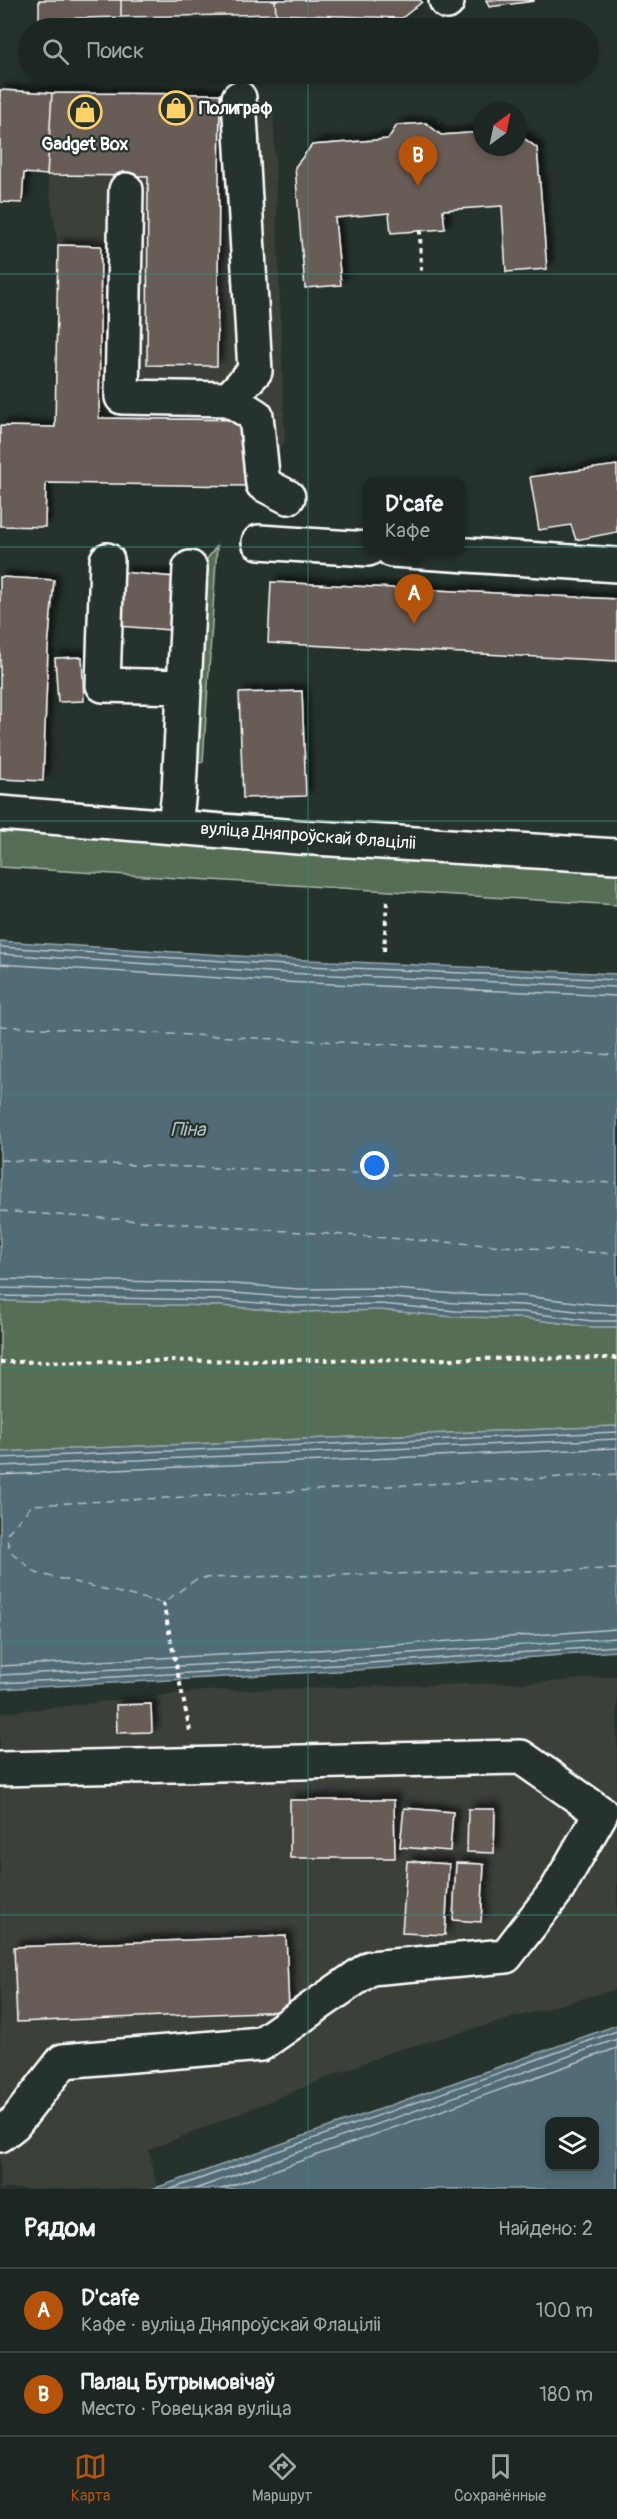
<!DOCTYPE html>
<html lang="ru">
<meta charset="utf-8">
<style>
body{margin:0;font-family:Pangolin,sans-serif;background:#29322f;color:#f1f3f6}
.controls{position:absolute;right:18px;bottom:18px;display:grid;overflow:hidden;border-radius:12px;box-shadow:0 3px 9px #0003}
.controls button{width:54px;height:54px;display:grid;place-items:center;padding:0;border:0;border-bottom:2px solid #3a4340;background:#1c2622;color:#f1f3f6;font:30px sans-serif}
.compass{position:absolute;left:473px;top:102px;width:54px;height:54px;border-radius:50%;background:#1c2622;box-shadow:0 3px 9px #0003;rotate:33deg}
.you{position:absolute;left:375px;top:1166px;width:21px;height:21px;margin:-15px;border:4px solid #fff;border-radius:50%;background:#1a73e8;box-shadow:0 0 0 9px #1a73e833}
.badge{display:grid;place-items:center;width:39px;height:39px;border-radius:50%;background:#b45309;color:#fff;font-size:20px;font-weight:700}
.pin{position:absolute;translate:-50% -50px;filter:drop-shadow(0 2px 3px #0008)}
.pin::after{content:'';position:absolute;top:32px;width:21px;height:18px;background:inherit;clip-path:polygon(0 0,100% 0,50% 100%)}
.popup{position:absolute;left:363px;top:477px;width:102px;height:78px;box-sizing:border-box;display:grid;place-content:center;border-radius:12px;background:#1c2622;filter:drop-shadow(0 2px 4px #0005);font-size:20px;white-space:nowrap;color:#a0a5a5}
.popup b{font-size:22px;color:#f1f3f6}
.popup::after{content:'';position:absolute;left:50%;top:100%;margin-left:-12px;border:12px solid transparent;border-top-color:#1c2622}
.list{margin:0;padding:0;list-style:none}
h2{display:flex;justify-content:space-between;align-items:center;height:78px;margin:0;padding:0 24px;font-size:26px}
h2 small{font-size:20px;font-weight:400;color:#a0a5a5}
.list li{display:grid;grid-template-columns:39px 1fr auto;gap:18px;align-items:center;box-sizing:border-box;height:84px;padding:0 24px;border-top:2px solid #3a4340}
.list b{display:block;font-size:22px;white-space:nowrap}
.list p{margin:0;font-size:20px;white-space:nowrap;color:#a0a5a5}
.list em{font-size:20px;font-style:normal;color:#a0a5a5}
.icon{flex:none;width:33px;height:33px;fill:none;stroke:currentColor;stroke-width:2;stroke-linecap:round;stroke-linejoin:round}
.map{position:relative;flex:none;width:617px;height:2189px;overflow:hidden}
.search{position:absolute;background:#1c2622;box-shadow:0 3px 9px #0003;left:18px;right:18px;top:18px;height:66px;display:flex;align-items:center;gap:15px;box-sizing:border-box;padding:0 21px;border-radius:33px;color:#a0a5a5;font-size:22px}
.sheet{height:246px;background:#1c2622}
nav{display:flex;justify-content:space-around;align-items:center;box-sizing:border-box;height:84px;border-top:2px solid #3a4340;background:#1c2622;font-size:16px;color:#a0a5a5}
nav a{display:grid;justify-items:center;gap:3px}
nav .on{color:#b45309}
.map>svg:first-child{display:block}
.built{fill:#3a3f39}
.green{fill:#566e54;stroke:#aab6aa;stroke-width:1.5}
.water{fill:#516c76;stroke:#97a7ad;stroke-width:1.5;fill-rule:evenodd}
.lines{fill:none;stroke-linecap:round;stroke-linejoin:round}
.shore{stroke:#b9c4c8;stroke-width:1.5}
.ferry{stroke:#b1bdc1;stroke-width:1.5;stroke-dasharray:8 6;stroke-linecap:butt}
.building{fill:#675b56;stroke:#fff;stroke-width:1.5;filter:url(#shadow)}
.minor-casing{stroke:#fff;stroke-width:38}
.path{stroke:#fff;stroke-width:4;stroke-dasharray:4.5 4.5;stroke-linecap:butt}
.minor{stroke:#26332d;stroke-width:33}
.grid{fill:none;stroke:#338b84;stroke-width:1.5;stroke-opacity:0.55}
.labels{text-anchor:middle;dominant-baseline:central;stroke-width:4.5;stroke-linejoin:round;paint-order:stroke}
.poi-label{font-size:18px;font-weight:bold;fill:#fff;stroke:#26332d;text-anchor:start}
.street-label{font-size:18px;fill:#fff;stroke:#26332d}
.water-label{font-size:20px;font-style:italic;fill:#b1bdc1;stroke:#26332d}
</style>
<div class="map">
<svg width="617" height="2189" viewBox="0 0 617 2189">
<defs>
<filter id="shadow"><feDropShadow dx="5.5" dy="-5.5" stdDeviation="3" flood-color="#0009"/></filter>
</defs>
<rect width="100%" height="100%" fill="#26332d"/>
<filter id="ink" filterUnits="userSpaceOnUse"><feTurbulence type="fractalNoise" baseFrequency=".0167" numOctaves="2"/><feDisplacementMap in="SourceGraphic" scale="12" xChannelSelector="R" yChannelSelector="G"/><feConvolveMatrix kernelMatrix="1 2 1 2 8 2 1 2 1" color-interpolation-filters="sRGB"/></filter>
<g filter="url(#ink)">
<path class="built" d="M52,93L220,94L273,104L285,442L246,486L55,427L58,245L47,175Z
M617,1676V1989L391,2052L149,2150L157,2189H0V1713L202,1691L546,1682Z"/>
<path class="green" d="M217,546L203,762L195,764L203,564Z
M0,832L617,869V905L0,867Z
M0,1301L221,1306L297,1312L380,1310L455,1317L522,1318L592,1327H617V1426L0,1452Z"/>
<path class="water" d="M0,941L285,959L617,974V1327H592L522,1318L455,1317L380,1310L297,1312L221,1306L0,1301Z
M617,1426V1651L356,1670L0,1689V1452Z
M617,2025V2189H152L182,2179ZM550,2122H594V2166H550Z"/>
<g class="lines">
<path class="shore" d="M0,947L285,965L617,980
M0,954L284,973L617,987
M0,964L284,982L617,996
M0,1279L221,1283L298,1289L381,1288L456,1294L524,1296L593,1304L617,1305
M0,1288L221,1292L297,1298L381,1297L456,1303L523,1305L593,1313L617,1314
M0,1296L221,1300L297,1306L380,1304L456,1311L523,1312L592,1321H617
M0,1458L617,1432
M0,1466L617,1439
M0,1475L617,1448
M0,1666L354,1648L617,1629
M0,1675L355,1657L617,1638
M0,1683L355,1664L617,1646
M171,2189L617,2031
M195,2189L617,2039
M222,2189L617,2048"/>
<path class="ferry" d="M0,1026L617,1055
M0,1160L617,1183
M0,1211L617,1254
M617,1474L32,1505L6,1535L10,1551L36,1573L163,1603L198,1578L617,1569"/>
</g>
<path class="building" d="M39,0H121V17L39,19Z
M121,0H275L276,14L121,17Z
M275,0H420L422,2L402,18L276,14Z
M486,0H534V1L489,7Z
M0,90L52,93L47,175L24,173L22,203L0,202Z
M52,93L220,94L217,366L147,365L148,176L47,175Z
M426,123L441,135L482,132V147H518V134L537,148L547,269L506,272L502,206L443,210L445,229L391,233L389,213L335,218L341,285L305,288L295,167L312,145L388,139L397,125Z
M58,245L101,246L99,418L246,420V486L46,483L45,527L0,526V426L55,427Z
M617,465V532L576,540L571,525L539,530L530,477Z
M122,572L174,577L170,630L118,626Z
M0,577L54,580L48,649L43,781L0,779Z
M271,582L617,599V661L268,643Z
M82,657L84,701L58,702L55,658Z
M302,691L306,796L243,798L239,693Z
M151,1704L152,1732L117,1733L116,1705Z
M290,1800H394L395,1858H290Z
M404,1808L453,1812L450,1851L400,1847Z
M468,1809H495L494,1853L467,1852Z
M407,1861L449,1864L445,1935L402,1933Z
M456,1863L484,1864L481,1922L453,1920Z
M286,1936L289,2011L17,2022L14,1947Z"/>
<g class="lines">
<defs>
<path id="minor" d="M446,0L447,2
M126,190L122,397L229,399L256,416L263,484L288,497
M229,399L255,371L239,98
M259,542L368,549
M392,550L617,565
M107,560L103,685L185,687
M0,813L298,837L617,856
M175,826L179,791L190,568
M0,1769L521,1757L601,1813L557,1890L506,1956L370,1968L261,2044L63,2061L14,2124L0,2135"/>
</defs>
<use href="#minor" class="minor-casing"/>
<path class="path" d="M420,230L421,271
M384,951L387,901
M0,1362L617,1358
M163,1603L190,1731"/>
<use href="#minor" class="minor"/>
</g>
</g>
<path class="grid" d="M308,0V28M308,74V2189M0,274H617M0,547H617M0,821H617M0,1094H617M0,1368H617M0,1642H617M0,1915H617"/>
<defs>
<symbol id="shop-ring" viewBox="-11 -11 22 22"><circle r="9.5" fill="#26332d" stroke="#ffd166" stroke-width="1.5"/><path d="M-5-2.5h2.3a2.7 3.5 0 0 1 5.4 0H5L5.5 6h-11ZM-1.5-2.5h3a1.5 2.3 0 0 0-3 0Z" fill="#ffd166"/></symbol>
</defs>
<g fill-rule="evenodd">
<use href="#shop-ring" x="157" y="89" width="38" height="38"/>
<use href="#shop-ring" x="66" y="93" width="38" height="38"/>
</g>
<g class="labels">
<g class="poi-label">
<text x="199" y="108">Полиграф</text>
<text x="85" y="144" text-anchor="middle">Gadget Box</text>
</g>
<g class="street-label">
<text transform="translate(308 836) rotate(4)">вуліца Дняпроўскай Флаціліі</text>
</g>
<g class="water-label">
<text x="188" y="1129">Піна</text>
</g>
</g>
</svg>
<div class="controls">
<button><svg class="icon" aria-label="layers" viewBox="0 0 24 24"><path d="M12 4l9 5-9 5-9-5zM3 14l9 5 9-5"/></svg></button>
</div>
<svg class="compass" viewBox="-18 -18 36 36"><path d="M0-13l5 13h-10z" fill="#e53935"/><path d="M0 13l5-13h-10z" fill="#a0a5a5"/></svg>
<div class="you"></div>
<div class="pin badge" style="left:414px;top:624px">A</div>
<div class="popup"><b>D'cafe</b>Кафе</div>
<div class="pin badge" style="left:418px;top:186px">B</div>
<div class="search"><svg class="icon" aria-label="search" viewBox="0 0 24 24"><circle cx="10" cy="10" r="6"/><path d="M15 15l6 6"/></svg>Поиск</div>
</div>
<section class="sheet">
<h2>Рядом<small>Найдено: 2</small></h2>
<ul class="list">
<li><span class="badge">A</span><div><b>D'cafe</b><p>Кафе · вуліца Дняпроўскай Флаціліі</p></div><em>100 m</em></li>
<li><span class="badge">B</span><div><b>Палац Бутрымовічаў</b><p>Место · Ровецкая вуліца</p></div><em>180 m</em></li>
</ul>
</section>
<nav>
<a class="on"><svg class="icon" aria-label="map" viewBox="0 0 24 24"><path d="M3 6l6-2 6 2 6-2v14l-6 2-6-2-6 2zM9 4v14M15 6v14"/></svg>Карта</a>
<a><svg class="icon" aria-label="directions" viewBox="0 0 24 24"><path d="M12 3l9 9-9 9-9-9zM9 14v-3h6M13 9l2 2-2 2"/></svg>Маршрут</a>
<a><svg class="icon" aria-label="saved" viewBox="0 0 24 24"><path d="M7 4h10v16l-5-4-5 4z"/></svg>Сохранённые</a>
</nav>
